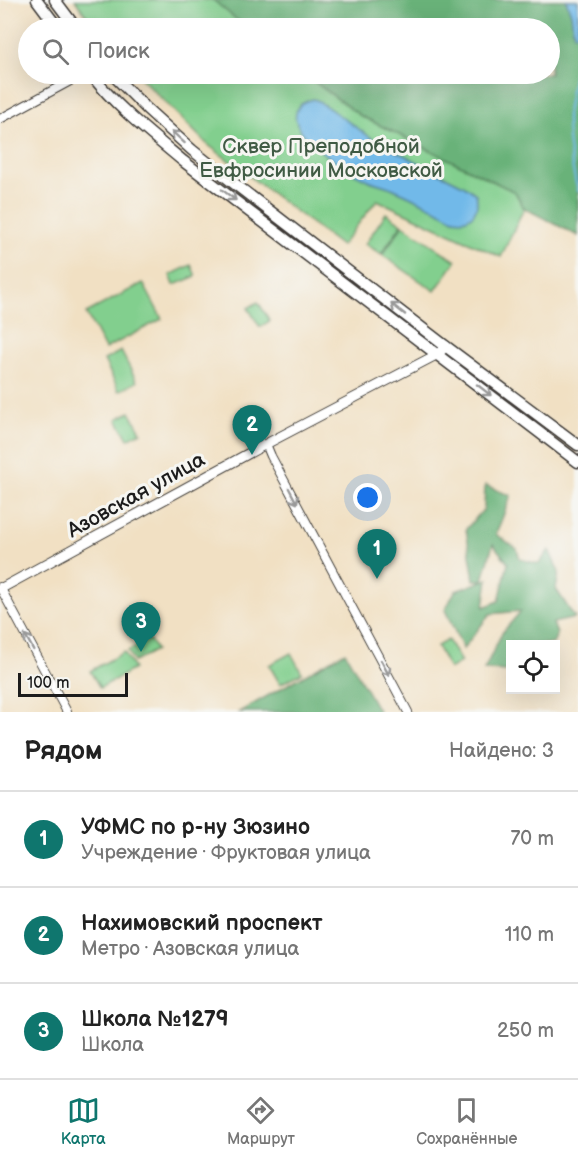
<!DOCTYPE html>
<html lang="ru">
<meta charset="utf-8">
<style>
body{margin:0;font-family:"Balsamiq Sans",sans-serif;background:#f6f6f6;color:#222}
.controls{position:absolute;right:18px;bottom:18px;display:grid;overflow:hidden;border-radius:0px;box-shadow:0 6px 24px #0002}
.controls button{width:54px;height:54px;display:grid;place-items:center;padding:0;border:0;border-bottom:2px solid #e0e0e0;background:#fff;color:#222;font:30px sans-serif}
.scale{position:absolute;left:18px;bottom:15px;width:110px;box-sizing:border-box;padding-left:6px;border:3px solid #1c1c1c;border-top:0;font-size:16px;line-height:21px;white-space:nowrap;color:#1c1c1c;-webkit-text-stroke:4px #f6f6f2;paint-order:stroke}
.you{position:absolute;left:368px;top:498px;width:21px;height:21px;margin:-15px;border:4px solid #fff;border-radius:50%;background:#1a73e8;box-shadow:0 0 0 9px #1a73e833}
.badge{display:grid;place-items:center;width:39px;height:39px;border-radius:50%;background:#0f766e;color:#fff;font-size:20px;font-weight:700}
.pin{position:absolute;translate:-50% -50px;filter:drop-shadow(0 2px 3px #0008)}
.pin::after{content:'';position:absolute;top:32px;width:21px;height:18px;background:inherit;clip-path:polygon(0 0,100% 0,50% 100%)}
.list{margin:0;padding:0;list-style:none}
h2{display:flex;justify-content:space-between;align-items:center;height:78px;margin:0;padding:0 24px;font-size:26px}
h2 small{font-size:20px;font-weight:400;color:#767676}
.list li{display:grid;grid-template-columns:39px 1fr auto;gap:18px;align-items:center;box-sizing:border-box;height:96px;padding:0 24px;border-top:2px solid #e0e0e0}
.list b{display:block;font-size:22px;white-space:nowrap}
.list p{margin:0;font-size:20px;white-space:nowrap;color:#767676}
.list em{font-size:20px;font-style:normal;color:#767676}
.icon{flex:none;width:33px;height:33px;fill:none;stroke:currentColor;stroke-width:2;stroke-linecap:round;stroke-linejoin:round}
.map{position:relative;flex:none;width:578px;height:712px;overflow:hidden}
.search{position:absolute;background:#fff;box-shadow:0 6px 24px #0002;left:18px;right:18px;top:18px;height:66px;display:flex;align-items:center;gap:15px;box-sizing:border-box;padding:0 21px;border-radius:33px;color:#767676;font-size:22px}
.sheet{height:366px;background:#fff}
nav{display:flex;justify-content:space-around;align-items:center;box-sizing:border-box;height:84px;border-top:2px solid #e0e0e0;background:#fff;font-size:16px;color:#767676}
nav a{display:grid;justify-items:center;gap:3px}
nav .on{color:#0f766e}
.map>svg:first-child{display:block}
.green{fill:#82cf8e;stroke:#4f7655;stroke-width:1.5}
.forest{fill:#69b279;stroke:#42674a;stroke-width:1.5}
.water{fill:#71b9e9;stroke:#466a82;stroke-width:1.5}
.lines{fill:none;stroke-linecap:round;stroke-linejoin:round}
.stream{stroke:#71b9e9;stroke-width:2}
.minor-casing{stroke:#3c3935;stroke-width:10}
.tertiary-casing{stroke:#3c3935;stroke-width:11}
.secondary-casing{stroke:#3c3935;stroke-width:13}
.minor{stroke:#fff;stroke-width:8}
.tertiary{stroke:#fff;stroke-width:9}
.secondary{stroke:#fff;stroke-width:10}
.oneway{stroke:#999}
.labels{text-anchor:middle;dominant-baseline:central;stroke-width:6;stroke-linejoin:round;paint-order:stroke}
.park-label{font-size:21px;fill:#405b44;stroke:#f6f6f2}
.street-label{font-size:21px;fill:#1c1c1c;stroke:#f6f6f2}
</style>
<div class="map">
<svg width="578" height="712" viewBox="0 0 578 712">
<rect width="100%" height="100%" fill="#f6f6f2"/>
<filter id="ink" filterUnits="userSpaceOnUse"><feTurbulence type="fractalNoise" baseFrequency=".0167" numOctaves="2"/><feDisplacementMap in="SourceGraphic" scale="12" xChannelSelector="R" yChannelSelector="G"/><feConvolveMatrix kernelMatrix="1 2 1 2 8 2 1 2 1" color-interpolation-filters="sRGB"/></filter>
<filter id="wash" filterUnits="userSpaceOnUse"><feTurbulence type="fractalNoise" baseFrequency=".008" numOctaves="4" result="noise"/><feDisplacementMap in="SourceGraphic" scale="24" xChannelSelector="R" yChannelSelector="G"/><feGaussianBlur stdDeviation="1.35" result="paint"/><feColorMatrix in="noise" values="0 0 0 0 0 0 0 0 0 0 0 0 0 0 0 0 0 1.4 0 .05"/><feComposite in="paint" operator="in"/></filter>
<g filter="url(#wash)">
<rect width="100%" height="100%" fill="#f1e0c3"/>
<path class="green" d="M75,0H213L247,28H95Z
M137,74H304L361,116L515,192L524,208L501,257L377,200L341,246L207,144Z
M386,213L402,224L381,254L365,244Z
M403,225L456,261L435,291L382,255Z
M191,265L196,276L174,285L170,275Z
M143,283L162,319L105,349L86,313Z
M258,302L270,321L260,327L248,308Z
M121,351L137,382L119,391L104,360Z
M130,412L141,432L128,439L117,419Z
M149,639L156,650L134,662L128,651Z
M448,640L461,662L449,669L437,646Z
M124,652L134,669L100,688L90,671Z
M291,653L302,673L280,684L269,665Z"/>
<path class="forest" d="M213,0H578V236L524,208L515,192L361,116L304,74H550V28H247Z
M485,485L511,496L496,534L517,549L520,559L539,564L549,550L559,572L556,589L575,618L553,623L557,634L553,644H510V660L509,661L510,664V671L484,670L502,633L521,611L490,614L463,649L445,610L455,591L488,579L484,607L499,601L508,563L493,544L483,580H474L466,529L484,509Z
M345,652L379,712H239Z"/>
<path class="water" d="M566,0H578V34H574L571,14Z
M313,99L317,100L376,141L463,185L476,194C480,210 472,223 454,219C435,209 416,198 396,190C387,185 375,184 366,179C347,171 290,136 296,113C298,104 305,101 313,99Z"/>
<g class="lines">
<path class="stream" d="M578,56C575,74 568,100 567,117C567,141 572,168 578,191"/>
</g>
</g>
<g filter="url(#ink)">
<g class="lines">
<defs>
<path id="minor" d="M0,119L83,74
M266,444L271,456L408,712
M0,587L67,712"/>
<path id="tertiary" d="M0,589L266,444L438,354L446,346"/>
<path id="secondary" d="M37,0L58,28
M55,0L76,28
M91,74C115,106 152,135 183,161L578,462
M112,74L147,109L192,150L231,181L444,345L578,445"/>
</defs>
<use href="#minor" class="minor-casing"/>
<use href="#tertiary" class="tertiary-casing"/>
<use href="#secondary" class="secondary-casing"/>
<use href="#minor" class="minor"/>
<use href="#tertiary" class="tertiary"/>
<use href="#secondary" class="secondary"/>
</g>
<defs><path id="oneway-shaft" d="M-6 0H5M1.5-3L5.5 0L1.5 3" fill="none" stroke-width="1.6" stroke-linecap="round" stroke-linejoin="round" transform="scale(1.5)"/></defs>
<g class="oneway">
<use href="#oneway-shaft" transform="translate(178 137) rotate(-138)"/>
<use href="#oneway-shaft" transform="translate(229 195) rotate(37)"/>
<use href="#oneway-shaft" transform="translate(398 309) rotate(-142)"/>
<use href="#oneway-shaft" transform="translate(484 390) rotate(38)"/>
<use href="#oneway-shaft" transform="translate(293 496) rotate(62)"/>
<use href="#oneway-shaft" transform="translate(29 642) rotate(-119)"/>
<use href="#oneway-shaft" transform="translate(385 668) rotate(62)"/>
</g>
</g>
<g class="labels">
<g class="park-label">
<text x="321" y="146">Сквер Преподобной<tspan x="321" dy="24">Евфросинии Московской</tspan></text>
</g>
<g class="street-label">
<text transform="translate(136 495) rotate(-29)">Азовская улица</text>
</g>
</g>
</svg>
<div class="controls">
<button><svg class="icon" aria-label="locate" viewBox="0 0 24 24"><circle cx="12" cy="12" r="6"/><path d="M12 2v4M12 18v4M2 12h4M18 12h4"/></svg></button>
</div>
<div class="scale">100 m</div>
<div class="you"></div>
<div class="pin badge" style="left:377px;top:579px">1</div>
<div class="pin badge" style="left:252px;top:455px">2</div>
<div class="pin badge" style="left:141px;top:652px">3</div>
<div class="search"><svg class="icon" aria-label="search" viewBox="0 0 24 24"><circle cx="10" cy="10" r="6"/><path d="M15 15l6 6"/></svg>Поиск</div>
</div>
<section class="sheet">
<h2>Рядом<small>Найдено: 3</small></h2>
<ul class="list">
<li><span class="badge">1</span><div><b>УФМС по р-ну Зюзино</b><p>Учреждение · Фруктовая улица</p></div><em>70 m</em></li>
<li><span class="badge">2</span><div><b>Нахимовский проспект</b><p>Метро · Азовская улица</p></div><em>110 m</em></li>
<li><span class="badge">3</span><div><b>Школа №1279</b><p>Школа</p></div><em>250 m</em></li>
</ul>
</section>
<nav>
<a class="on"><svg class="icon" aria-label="map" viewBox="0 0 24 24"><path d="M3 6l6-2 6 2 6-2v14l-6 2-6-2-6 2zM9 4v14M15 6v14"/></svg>Карта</a>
<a><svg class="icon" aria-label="directions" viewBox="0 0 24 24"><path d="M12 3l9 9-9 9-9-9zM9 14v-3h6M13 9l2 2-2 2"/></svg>Маршрут</a>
<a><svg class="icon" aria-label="saved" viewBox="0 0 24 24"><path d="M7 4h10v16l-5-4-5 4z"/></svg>Сохранённые</a>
</nav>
